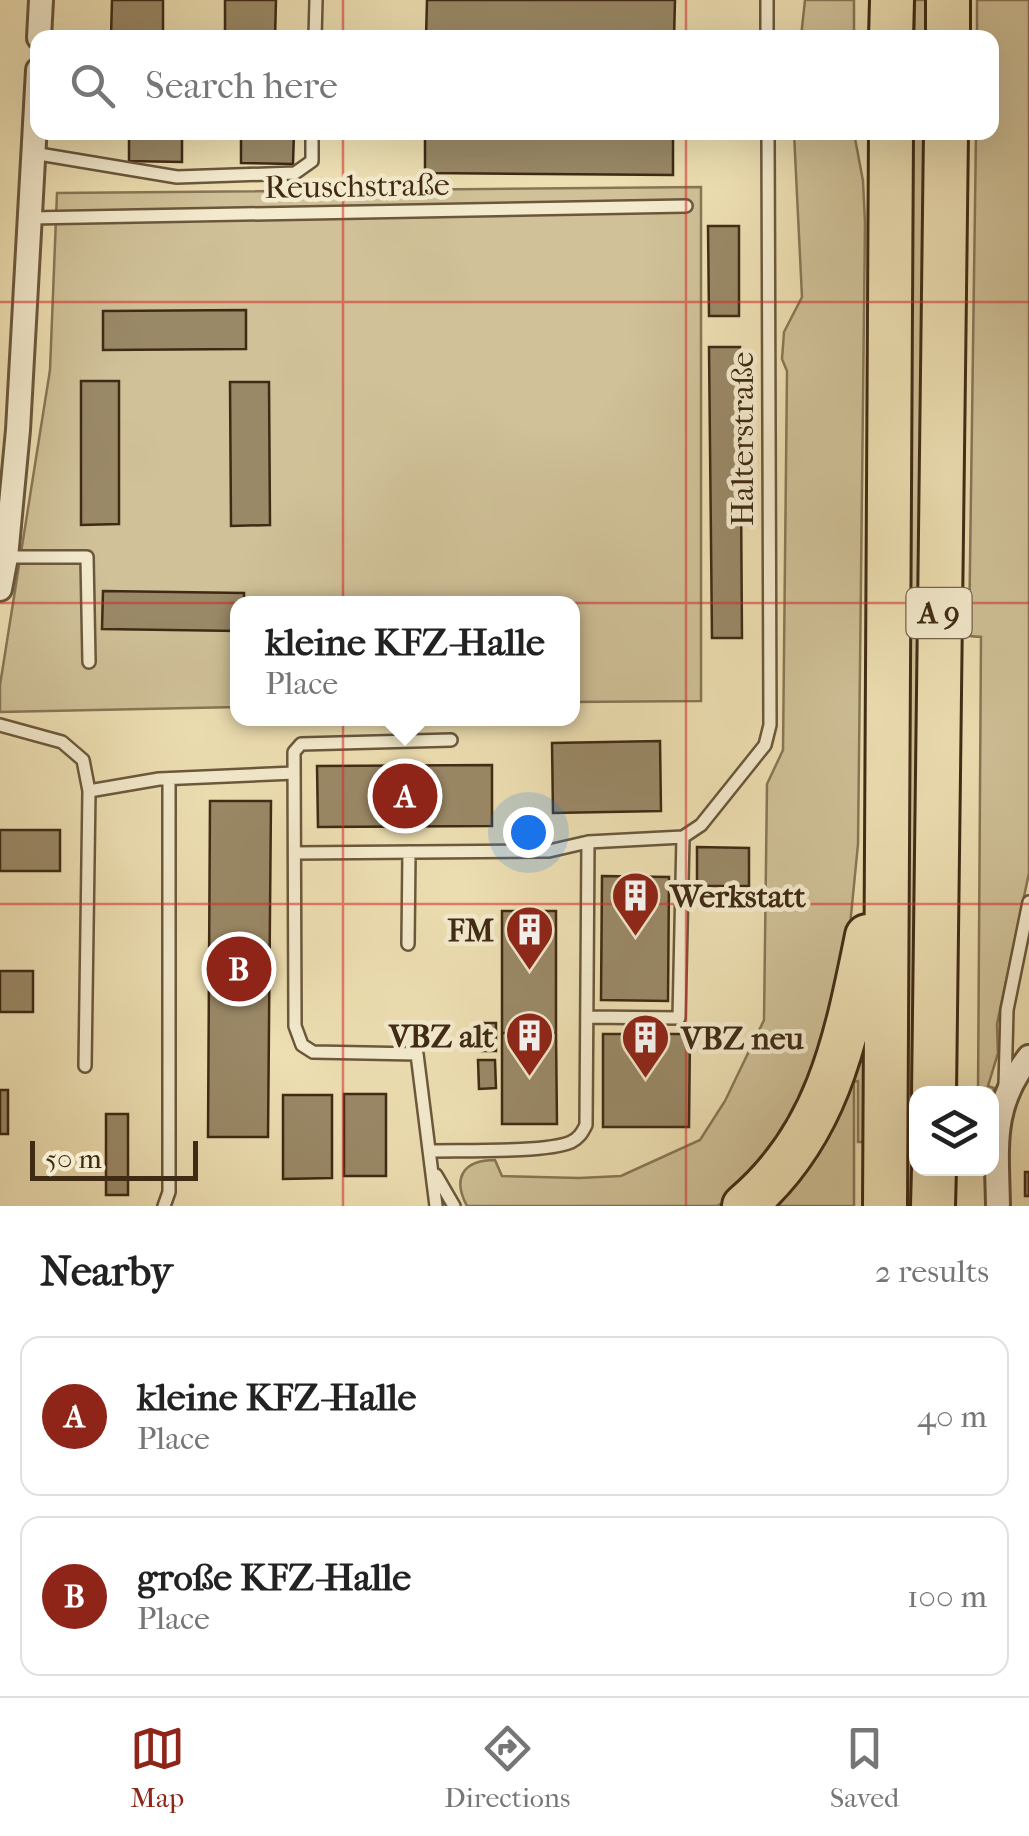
<!DOCTYPE html>
<meta charset="utf-8">
<style>
body{margin:0;font-family:"IM FELL French Canon",serif;background:#f6f6f6;color:#222}
.controls{position:absolute;right:30px;bottom:30px;display:grid;overflow:hidden;border-radius:20px;box-shadow:0 10px 40px #0002}
.controls button{width:90px;height:90px;display:grid;place-items:center;padding:0;border:0;border-bottom:2px solid #e0e0e0;background:#fff;color:#222;font:50px sans-serif}
.scale{position:absolute;left:30px;bottom:25px;width:168px;box-sizing:border-box;padding-left:10px;border:5px solid #3f2a14;border-top:0;font-size:28px;line-height:35px;white-space:nowrap;color:#3f2a14;-webkit-text-stroke:8px #f4ebce;paint-order:stroke}
.you{position:absolute;left:528px;top:832px;width:35px;height:35px;margin:-25px;border:8px solid #fff;border-radius:50%;background:#1a73e8;box-shadow:0 0 0 15px #1a73e833}
.badge{display:grid;place-items:center;width:65px;height:65px;border-radius:50%;background:#8f2418;color:#fff;font-size:32px;font-weight:700}
.pin{position:absolute;translate:-50% -50%;border:5px solid #fff;box-shadow:0 2px 10px #0006}
.popup{position:absolute;left:230px;top:596px;width:350px;height:130px;box-sizing:border-box;display:grid;place-content:center;border-radius:20px;background:#fff;filter:drop-shadow(0 2px 8px #0005);font-size:32px;white-space:nowrap;color:#767676}
.popup b{font-size:38px;color:#222}
.popup::after{content:'';position:absolute;left:50%;top:100%;margin-left:-20px;border:20px solid transparent;border-top-color:#fff}
.list{margin:0;padding:0;list-style:none}
h2{display:flex;justify-content:space-between;align-items:center;height:130px;margin:0;padding:0 40px;font-size:42px}
h2 small{font-size:32px;font-weight:400;color:#767676}
.list li{display:grid;grid-template-columns:65px 1fr auto;gap:30px;align-items:center;box-sizing:border-box;height:160px;margin:0 20px 20px;padding:0 20px;border:2px solid #e0e0e0;border-radius:20px}
.list b{display:block;font-size:38px;white-space:nowrap}
.list p{margin:0;font-size:32px;white-space:nowrap;color:#767676}
.list em{font-size:32px;font-style:normal;color:#767676}
.icon{flex:none;width:55px;height:55px;fill:none;stroke:currentColor;stroke-width:2;stroke-linecap:round;stroke-linejoin:round}
.map{position:relative;flex:none;width:1029px;height:1206px;overflow:hidden}
.search{position:absolute;background:#fff;box-shadow:0 10px 40px #0002;left:30px;right:30px;top:30px;height:110px;display:flex;align-items:center;gap:25px;box-sizing:border-box;padding:0 35px;border-radius:20px;color:#767676;font-size:38px}
.sheet{height:490px;background:#fff}
nav{display:flex;justify-content:space-around;align-items:center;box-sizing:border-box;height:140px;border-top:2px solid #e0e0e0;background:#fff;font-size:28px;color:#767676}
nav a{display:grid;justify-items:center;gap:5px}
nav .on{color:#8f2418}
.map>svg:first-child{display:block}
.green{fill:#d0c198;stroke:#887656;stroke-width:2.5}
.building{fill:#9a8967;stroke:#3f2a14;stroke-width:2.5}
.lines{fill:none;stroke-linecap:round;stroke-linejoin:round}
.lane-casing{stroke:#6b583c;stroke-width:16}
.street-casing{stroke:#6b583c;stroke-width:28}
.highway-casing{stroke:#3f2a14;stroke-width:48}
.lane{stroke:#f4ebce;stroke-width:11}
.street{stroke:#f4ebce;stroke-width:22}
.highway{stroke:#eee0b3;stroke-width:42}
.grid{fill:none;stroke:#d62828;stroke-width:2.5;stroke-opacity:0.55}
.labels{text-anchor:middle;dominant-baseline:central;stroke-width:9;stroke-linejoin:round;paint-order:stroke}
.shield{fill:#f4ebce;stroke:#75644c;stroke-width:2.5}
.shield-label{font-size:30px;font-weight:bold;fill:#3f2a14}
.street-label{font-size:32px;fill:#3f2a14;stroke:#f4ebce}
.poi-label{font-size:32px;font-weight:bold;fill:#3f2a14;stroke:#f4ebce;text-anchor:start}
</style>
<div class="map">
<svg width="1029" height="1206" viewBox="0 0 1029 1206">
<rect width="100%" height="100%" fill="#eee0b3"/>
<filter id="stains"><feTurbulence type="fractalNoise" baseFrequency=".002" numOctaves="4"/><feColorMatrix values="0 0 0 0 .2 0 0 0 0 .09 0 0 0 0 .02 0 0 0 .5 -.17"/></filter>
<radialGradient id="worn" r=".72"><stop offset=".6" stop-color="#630" stop-opacity="0"/><stop offset="1" stop-color="#630" stop-opacity=".3"/></radialGradient>
<path class="green" d="M805,0H854V37H801Z
M915,0H929V37L914,38Z
M977,0H1029V873L997,1024L998,1053L988,1086L994,1088L992,1101V1094L978,1093L981,637L969,636L976,133L992,132V38L977,37Z
M928,132L915,1206H905L913,133Z
M794,133H854L863,181L865,223L858,844L848,946L823,1070L749,1187L717,1206H467C452,1178 463,1160 495,1160L502,1176L579,1178L621,1176L700,1140L725,1101L764,1020L767,784L783,750L787,371L782,359L784,332L802,297Z
M701,187V701L573,702L572,604H238L237,707L0,712V685L50,370L57,193Z
M858,1055H866L865,1142H858V1081L854,1082V1206H773Z"/>
<path class="building" d="M112,0H163V38H111Z
M225,0H276L275,38H225Z
M427,0H675L674,38H426Z
M129,132H182V162L129,161Z
M241,132H294L293,164L241,163Z
M425,132H673V175L425,173Z
M708,226H739V316H709Z
M246,310V349L103,350V311Z
M709,347H740L742,638H712Z
M81,381H119V524L81,525Z
M230,382H269L270,525L231,526Z
M103,591L244,593V604H238V631L102,629Z
M660,741L661,811L553,813L552,743Z
M492,765V826L318,827L317,766Z
M210,801H271L268,1137H208Z
M0,830H60V871H0Z
M697,847L749,848V886H697Z
M602,876L669,877L668,1001L601,1000Z
M502,911H556V1033H502Z
M0,971H33V1012H0Z
M482,1023H496V1051H482Z
M502,1033H556L557,1124H502Z
M603,1034H690L689,1127H603Z
M478,1060H495L496,1088L479,1089Z
M0,1090H8V1134H0Z
M344,1094H386V1176H344Z
M283,1095H332V1178L283,1179Z
M106,1114H128V1195H106Z
M1025,1172H1029V1196H1025Z"/>
<g class="lines">
<defs>
<path id="lane" d="M767,0V38
M315,38L316,0
M33,153L177,177L295,173L312,161V132
M30,218L686,206
M6,557H87L89,662
M0,725L62,742L83,760L89,791L85,1066
M89,791L159,779L294,773
M295,853L549,851L588,842L683,837L701,825L765,745L770,725L768,132
M408,944L409,852
M587,1017L679,1018L683,837
M1005,1086L1007,1010L1029,902
M429,1151C460,1150 546,1153 571,1142C579,1138 582,1133 586,1125L588,842
M436,1175L454,1206
M164,1206L169,1192V779
M436,1206L417,1054L313,1052L302,1045L295,1026L294,752L301,744L451,740"/>
<path id="street" d="M39,38L41,0
M0,589L6,557L18,430L38,70
M998,1206C997,1146 990,1107 1029,1057"/>
<path id="highway" d="M891,38L892,0
M948,38V0
M934,1094L946,132
M744,1206C828,1135 846,1039 867,936
M885,1206L891,132
M933,1206L934,1168"/>
</defs>
<use href="#lane" class="lane-casing"/>
<use href="#street" class="street-casing"/>
<use href="#highway" class="highway-casing"/>
<use href="#lane" class="lane"/>
<use href="#street" class="street"/>
<use href="#highway" class="highway"/>
</g>
<path class="grid" d="M343,0V38M686,0V38M343,132V1206M686,132V1206M0,302H1029M0,603H1029M0,904H1029"/>
<defs>
<symbol id="building-pin" viewBox="-11 -11 22 30"><path d="M0 17L-7.5 6A9.5 9.5 0 1 1 7.5 6Z" fill="#8f2418" stroke="#f4ebce"/><path d="M-4-6H4V6H1V3H-1V6H-4ZM-2.5-4.3h1.7v1.8h-1.7ZM.8-4.3h1.7v1.8H.8ZM-2.5-1h1.7V.8h-1.7ZM.8-1h1.7V.8H.8Z" fill="#fff"/></symbol>
</defs>
<g fill-rule="evenodd">
<use href="#building-pin" x="608" y="868" width="55" height="75"/>
<use href="#building-pin" x="502" y="902" width="55" height="75"/>
<use href="#building-pin" x="502" y="1008" width="55" height="75"/>
<use href="#building-pin" x="618" y="1010" width="55" height="75"/>
</g>
<g class="labels">
<rect class="shield" x="906.5" y="588" width="65" height="50" rx="8"/>
<g class="shield-label">
<text x="939" y="613">A 9</text>
</g>
<g class="street-label">
<text transform="translate(357 186) rotate(-1)">Reuschstraße</text>
<text transform="translate(742 439) rotate(-90)">Halterstraße</text>
</g>
<g class="poi-label">
<text x="670" y="896">Werkstatt</text>
<text x="494" y="930" text-anchor="end">FM</text>
<text x="494" y="1036" text-anchor="end">VBZ alt</text>
<text x="681" y="1038">VBZ neu</text>
</g>
</g>
<rect width="100%" height="100%" filter="url(#stains)"/>
<rect width="100%" height="100%" fill="url(#worn)"/>
</svg>
<div class="controls">
<button><svg class="icon" aria-label="layers" viewBox="0 0 24 24"><path d="M12 4l9 5-9 5-9-5zM3 14l9 5 9-5"/></svg></button>
</div>
<div class="scale">50 m</div>
<div class="you"></div>
<div class="pin badge" style="left:405px;top:796px">A</div>
<div class="popup"><b>kleine KFZ-Halle</b>Place</div>
<div class="pin badge" style="left:239px;top:969px">B</div>
<div class="search"><svg class="icon" aria-label="search" viewBox="0 0 24 24"><circle cx="10" cy="10" r="6"/><path d="M15 15l6 6"/></svg>Search here</div>
</div>
<section class="sheet">
<h2>Nearby<small>2 results</small></h2>
<ul class="list">
<li><span class="badge">A</span><div><b>kleine KFZ-Halle</b><p>Place</p></div><em>40 m</em></li>
<li><span class="badge">B</span><div><b>große KFZ-Halle</b><p>Place</p></div><em>100 m</em></li>
</ul>
</section>
<nav>
<a class="on"><svg class="icon" aria-label="map" viewBox="0 0 24 24"><path d="M3 6l6-2 6 2 6-2v14l-6 2-6-2-6 2zM9 4v14M15 6v14"/></svg>Map</a>
<a><svg class="icon" aria-label="directions" viewBox="0 0 24 24"><path d="M12 3l9 9-9 9-9-9zM9 14v-3h6M13 9l2 2-2 2"/></svg>Directions</a>
<a><svg class="icon" aria-label="saved" viewBox="0 0 24 24"><path d="M7 4h10v16l-5-4-5 4z"/></svg>Saved</a>
</nav>
